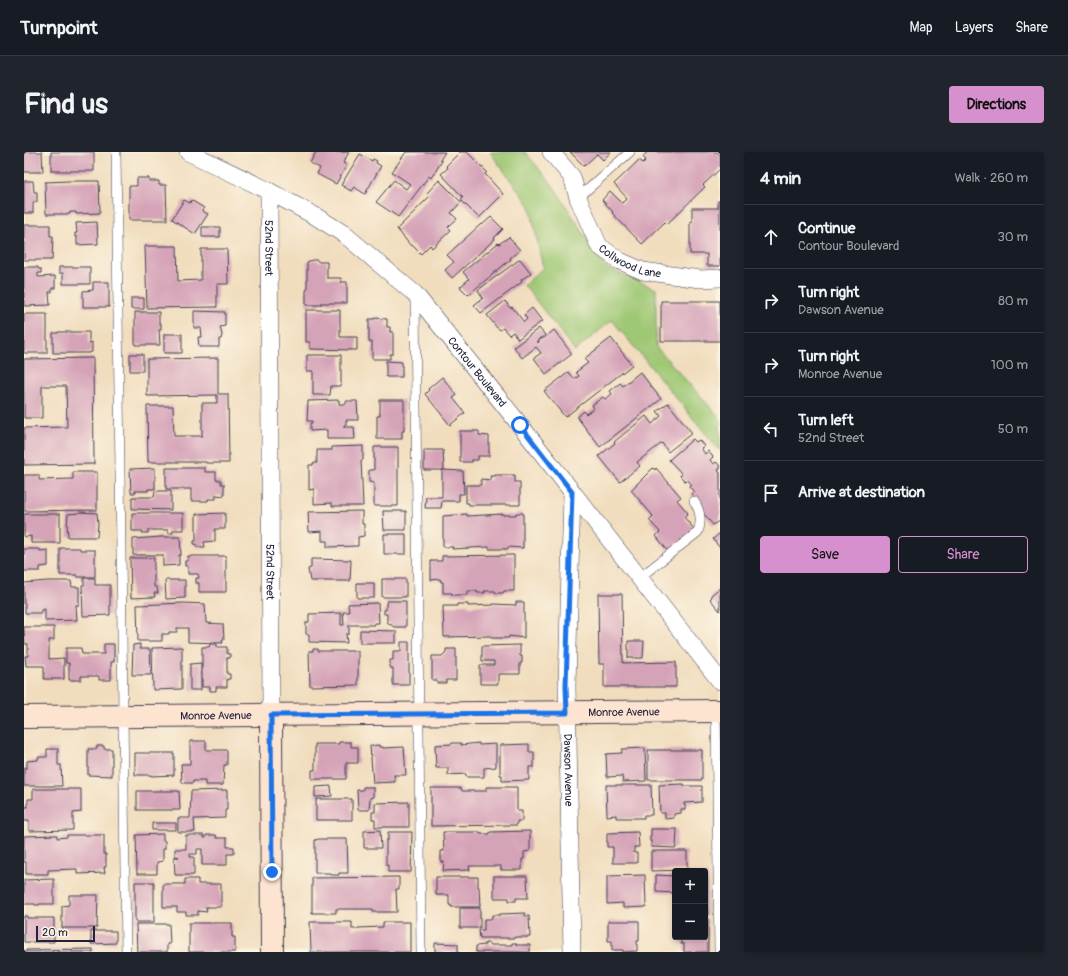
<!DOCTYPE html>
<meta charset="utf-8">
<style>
body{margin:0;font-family:Pangolin,sans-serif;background:#20242c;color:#f1f3f6}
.controls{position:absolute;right:12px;bottom:12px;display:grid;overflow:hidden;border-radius:4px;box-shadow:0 2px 6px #0003}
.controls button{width:36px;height:36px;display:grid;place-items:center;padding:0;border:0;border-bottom:1px solid #363941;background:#171b24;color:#f1f3f6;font:20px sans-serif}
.scale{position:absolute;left:12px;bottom:10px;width:59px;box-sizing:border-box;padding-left:4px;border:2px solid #22223b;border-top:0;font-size:11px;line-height:14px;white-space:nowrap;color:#22223b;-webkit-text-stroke:3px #fcf5e5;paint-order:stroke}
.stop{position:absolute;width:12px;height:12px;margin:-9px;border:3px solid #1a73e8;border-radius:50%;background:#fff}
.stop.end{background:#1a73e8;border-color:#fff;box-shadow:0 1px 4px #0008}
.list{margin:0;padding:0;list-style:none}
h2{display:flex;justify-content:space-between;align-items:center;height:52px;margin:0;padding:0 16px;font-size:17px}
h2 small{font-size:13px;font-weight:400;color:#9ea1a6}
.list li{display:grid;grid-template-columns:26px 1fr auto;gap:12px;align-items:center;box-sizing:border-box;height:64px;padding:0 16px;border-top:1px solid #363941}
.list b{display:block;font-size:15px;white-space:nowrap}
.list p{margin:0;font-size:13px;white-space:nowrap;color:#9ea1a6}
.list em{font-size:13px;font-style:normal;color:#9ea1a6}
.actions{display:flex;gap:8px;padding:12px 16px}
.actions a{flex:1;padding:9px 0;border:1px solid #d690ce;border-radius:4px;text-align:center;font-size:14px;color:#d690ce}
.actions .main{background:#d690ce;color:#111}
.icon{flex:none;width:22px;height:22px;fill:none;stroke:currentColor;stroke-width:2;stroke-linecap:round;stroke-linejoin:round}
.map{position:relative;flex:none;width:696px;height:800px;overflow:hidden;border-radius:4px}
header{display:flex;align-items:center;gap:24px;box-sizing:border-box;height:56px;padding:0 20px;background:#171b24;border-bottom:1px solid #363941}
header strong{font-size:19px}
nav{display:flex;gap:22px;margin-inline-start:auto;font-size:14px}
.intro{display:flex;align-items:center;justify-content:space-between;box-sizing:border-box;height:96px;padding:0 24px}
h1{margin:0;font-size:28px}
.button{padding:10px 18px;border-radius:4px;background:#d690ce;color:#111;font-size:14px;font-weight:700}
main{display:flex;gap:24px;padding:0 24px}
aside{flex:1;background:#171b24;border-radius:4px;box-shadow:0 2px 6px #0003}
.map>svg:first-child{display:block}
.green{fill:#9fc874;stroke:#607558}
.building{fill:#d5a3b8}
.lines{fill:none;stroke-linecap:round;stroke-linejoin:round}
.lane-casing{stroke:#413e4f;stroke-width:10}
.street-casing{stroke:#413e4f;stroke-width:18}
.secondary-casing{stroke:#413e4f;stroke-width:24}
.lane{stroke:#fff;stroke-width:9}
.street{stroke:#fff;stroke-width:17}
.secondary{stroke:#fde4d1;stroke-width:22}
.route{stroke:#1a73e8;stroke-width:5}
.labels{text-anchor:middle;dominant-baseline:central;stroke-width:3;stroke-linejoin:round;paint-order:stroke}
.street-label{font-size:11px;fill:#22223b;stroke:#fcf5e5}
</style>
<header>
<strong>Turnpoint</strong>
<nav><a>Map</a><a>Layers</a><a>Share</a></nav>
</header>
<div class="intro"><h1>Find us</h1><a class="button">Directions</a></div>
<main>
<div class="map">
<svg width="696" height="800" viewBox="0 0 696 800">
<rect width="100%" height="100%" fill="#fcf5e5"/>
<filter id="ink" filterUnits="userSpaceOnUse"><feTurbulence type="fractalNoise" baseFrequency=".025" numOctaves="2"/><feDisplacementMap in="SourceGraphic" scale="8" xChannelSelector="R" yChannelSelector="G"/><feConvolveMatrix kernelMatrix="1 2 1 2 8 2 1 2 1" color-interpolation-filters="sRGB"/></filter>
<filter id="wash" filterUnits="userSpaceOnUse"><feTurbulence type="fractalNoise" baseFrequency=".012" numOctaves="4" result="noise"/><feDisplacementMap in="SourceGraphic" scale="16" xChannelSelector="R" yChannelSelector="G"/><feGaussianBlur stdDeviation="0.9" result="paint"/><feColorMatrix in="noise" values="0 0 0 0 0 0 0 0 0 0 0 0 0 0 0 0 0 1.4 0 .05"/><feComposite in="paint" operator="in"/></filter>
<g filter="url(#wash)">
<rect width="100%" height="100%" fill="#f1ddbe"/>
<path class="green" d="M466,0H501L530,35L581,115L632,137V195L696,266V299L588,168L551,199L500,133L519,116L506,54Z"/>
<g id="blocks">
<path class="building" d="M0,0H18L19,20H0Z
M27,0H70V19H27Z
M292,0L296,1L297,0H325L319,11L323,13L312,32L293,22L296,16L286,11Z
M382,0H421L416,8L418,9L407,26L405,24L374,65L352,50L370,28L382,37L386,32L368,20Z
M436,0H443L463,20L461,22L479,42L455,66L437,48L439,45L417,22L424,16L422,14Z
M546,0H587L579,8L573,2L560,14Z
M623,0H693L696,3V17L679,33L681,35L643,72L641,70L618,92L588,61L589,60L578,48L586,39L598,51L603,46L590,32L615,8L619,11L622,8L619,5Z
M336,2L348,9L349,7L353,9L352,11L357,14L341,42L330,35L327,39L317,33Z
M113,26H125V29H135V33H142L143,68H105V34H113Z
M415,28L437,50L427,61L433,67L424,75L427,78L408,96L406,93L397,102L388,93L387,94L373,77L406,44L403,41Z
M0,29H9L10,40H13V50H9V61H0Z
M45,29H75L76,61L52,62V60H46V62H22L21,30Z
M160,48L166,51L167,48L180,56L178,59L184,62L171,82L148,67Z
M694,49H696V114H683V102H666V69L668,70V56H694Z
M467,65L479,77L470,86L471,87L428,126L421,118L430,110L423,103L457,72L458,73Z
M73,70L74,92L53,93V85H51V81H53L52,71Z
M0,73H26V84H29L28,108H0Z
M178,75H196V85H178Z
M485,85L496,98L486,106L487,107L444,143L436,135L445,127L439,120L474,91L475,92Z
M121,94H153L154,129L177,128V97H203L204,132H193V155L123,156Z
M496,107L507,121L497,128L498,130L457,161L450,153L459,146L454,138Z
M288,108H293L295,110H303V126H317V130H323V151H297V153H282V138H283V110Z
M0,115H14V117H17V121H14V125L31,124V136H28V140H25L26,153L0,154Z
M35,115H66V132H39V121H35Z
M69,130H85V155H59V139L69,138Z
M107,146H120V157H107Z
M481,149L486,156L488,155L500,170L503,167L500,163L508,156L518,169L494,187L489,180L485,183L479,176L476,178L474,176H473L463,163Z
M637,149H696V189H637Z
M282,158H316V185H333V198L286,197V190H282Z
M170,159L201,160V174L196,175L198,183L197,187H195V195H175L174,185H178L177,176H170Z
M111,160H135V171H137V178H135L136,193H111Z
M0,162H23V201H0Z
M352,166L363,167V175H366V180H369V202H366V207H348V190H345V167H350Z
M515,176L521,183L513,189L514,191L515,188L519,186H520L530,178L548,202L522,222L510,206L517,201L512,195L498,206L490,195Z
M34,180H65V191L68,190V200H66V201H29V181H34Z
M140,182H158V201H140Z
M587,186L608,213L541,265L520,239L545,220L550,227L555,224L552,220L564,211L560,207Z
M106,202H119V219H106Z
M283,203H317V234H307L306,243H289V219H283Z
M69,206L70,312L0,313V276L43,275L42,234H18V266H0V207Z
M194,206V242H204L205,311H182V310H124L123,254H149L150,284H178V251H193V243L123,244V207Z
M362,209L378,210V225H362Z
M616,220L637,247L576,295L553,265L560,259L562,262L570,256L568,253L579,245L581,247L588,242L586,239L596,231L599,234Z
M418,225L433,243L429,246L441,261L426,273L401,242L405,238L404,237Z
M315,248V252H322V249H333L334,268H322V273H320V275H330L331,287H303V278L286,279V271H288V269H283L284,249Z
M356,248H380V279H378V287H353V264H356Z
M644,251L668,281L644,300L638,291L613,310L616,314L596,330L575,304L591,291L590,290L622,264L628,272L637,264L633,259Z
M436,279H455V283L465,284V304H454V308H448V310H436Z
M669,287L672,290L675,288L680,294L677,296L681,302L684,299L689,305L686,308L689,312L692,310L696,314V317L694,318L696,321V368L689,373L676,357L678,355L667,342L670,340L665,334L667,332L664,328L661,329L656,324L658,322L645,308Z
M339,294V308H337L339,354H308V351L290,352V337L285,338V313H289V311H293V298H308V295Z
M350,295H374V354H350V331L345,330V318H350Z
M400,298H419L420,318H400Z
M131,316V337H124V339H111V341H107L106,317Z
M142,316H181V320H192V328H197V332H200V344L192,343V347H184V349H167V337H142Z
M629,316L631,318L632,316L657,345L653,348L664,361L660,365L670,377L644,399L632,384L636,380L625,368L629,364L607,338Z
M418,318L439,319L440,342H435V349H418L417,356H401L402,345H418Z
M49,320H73V358L0,359V323H15V328L49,327Z
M471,323H491V330H496V353H445V351H442V333H457V327L467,328L466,324H471Z
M131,339H147V358L108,357V345H130Z
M338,359V372H340V384L334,385V394L303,395V389H298V379L285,380L284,360Z
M359,359H382V378H360Z
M55,360L73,361L74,371L73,385H44L43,372L44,362L55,361Z
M108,361H159V378H149V381H144V378H124V381H118V379H108Z
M201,361V377H191V389L180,390L181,395H172V392H170V389H172V362Z
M492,361H499V396L484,395V397H465V395L428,397L429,395H419V364L443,362V364L479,362V363H492Z
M0,362H36V391H7V384L0,385Z
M696,381V396L689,387Z
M360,382H382V402H360Z
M137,385H156L157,403H155V413L139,414V403H109V387Z
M36,396H56V398H71V425H53V423H36Z
M0,397H16V399L24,398V414L16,415V419H0Z
M490,403V439H480L479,441H472L471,439H460L461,441H453V439H443V443H428V441H419V430H417L416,427L407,428V409H418V404Z
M164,404H202V440H175V431H172V426H175L174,422H164V414H161V409H164Z
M106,406H130V435H133L134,441H130L131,445L107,446Z
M287,407L327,408L326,429H286L284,417L287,416Z
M60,426H71V433H86V463L59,464L58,433H60Z
M358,427H382V445H358Z
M141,428H161V446L142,447Z
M24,429H47L48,435H55V453H52L53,468L21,469V457L17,458V461H1V452H0V431Z
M333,431H350V446H333Z
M696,436V459L686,447L688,445L687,443Z
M574,442H598L599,511L652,510V535H580V512H575Z
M363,449H382V475H370L363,470V462H360V458H362V451H363Z
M492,450H500V486L485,484V486H467V484L420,485L419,454H433V452H444V454L469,453V452L492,453Z
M160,451L181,452L182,471L199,472L200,488H198L199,491L164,490V476H153V480H145V482H138V489H114L113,453Z
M354,451L355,471H350V473H325V482H322L323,491L285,490V482H282V470H285V462L317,461V473H320L319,460H325L324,452Z
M0,475H30V488H25V507L40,506V527H20V514H2L1,504H4V492H1Z
M336,478L372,479V491H336Z
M604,489H620L619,506H604Z
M377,490H385V533H369V516H366V508H369V499H377Z
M80,492H90V510H87V528H75V524H57V528H45V511H42V496H57L58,502H80Z
M116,492V497H126L127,523H108L109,493Z
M186,492H193V495H203V502H206V506H203V522H206V527H203V535H192V539H186V535H178V495H185Z
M496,493V504H498V511H496V522H474V532H456V513H470V509H458V494Z
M158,495V537L129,538L128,496Z
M289,497H294V499H334V533L286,534L285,499H289Z
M422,497H432V528H422V531H413V528H408V504H418L422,500Z
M177,511V538H166V512Z
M166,589H182V598H203V613H200L199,633H181V629H169V631H158L157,612H166Z
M315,590H327V595H334V611H322V627H288V618H291V592H315Z
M428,591H437V593L455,591V593L472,592V615L460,616V625H442V622L424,623V616H412L411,593L428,592Z
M505,592V600H510V615H505V628L478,629V623H476V593Z
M355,593V595H359V596L380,595L382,623H370L371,630L349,631L346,594Z
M73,594H80V597H88V624L64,623V597H73Z
M621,596L622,629L599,630L598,624L583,625L582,602L598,601V597Z
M23,597H34V613H37L38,634H0V616H3V609L14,608V605H23Z
M624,598H678V628H624Z
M111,601H150V623L127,624V623H111Z
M660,632V634H678V650L660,651V653H661V657H657V661L650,662V666L641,667V661H636L635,633Z
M582,633H627L628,663H620V666H592V663L583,664Z
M307,634L308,644L291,645V635Z
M339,635H349V645L346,646L345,658H334L333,638H339Z
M462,635H493V659H498V669H493V673L407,674V636H437L438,639H462Z
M9,637H57V660L49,661V678L5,679V669H0V655H4V647H9Z
M201,638H203V658H201V666L170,667L171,680H154V666H166L167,639Z
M113,639H155L156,658H113Z
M292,647H328V668H292Z
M385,650V675H351V667H348V660H351V651Z
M128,671H152V678H128Z
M627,677H653L652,696L627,695V689H626V685H627Z
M356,678L357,696H340V679Z
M506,679V699L500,700V707H498V718H477V714H445L446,718L419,719L420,710H417V699H420L419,680H456V682H466V680Z
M364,680H388L387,720H364V713H362V688H364Z
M614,680L615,695H610V701H613V711H589V695H583V681Z
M139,682V689H141V697H139V709L133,710V722H113L112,683Z
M33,683V686L43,685V683H80V702H82V715H80L81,721L53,722V717L24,718V722H2V710H0V684Z
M162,683H180V686H182V683H192L193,686H203V695H210V702H203V713H178V697H173V702H166V705H170V723H151L150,705H155L151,704V697H162Z
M295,687H323L324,721H315V723H306V721H291V688Z
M627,699H663V718L627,719Z
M681,722H683L684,763H681Z
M621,723L622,755L599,756V751L583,752V724Z
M632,723L651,724V741L632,740Z
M470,724H503L504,746H492V749H485V746H470Z
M375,725V737H372L373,760H349V757H312V761H288V726Z
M412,725H454V735H455L456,755H427V753H425V743H412Z
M30,727V752H15V753H11V752H0V728Z
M161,727H174V732H197V755H182L183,760L174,759V763H162V760H153V755H139V732H161Z
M111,730H130V770H111Z
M45,743H74L73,776H38V754L45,753Z
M436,756H456V776H436Z
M501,761V764H505L506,785H491V786H456L455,778H460V767H468V763H476V762Z
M0,764H3V766H30V790H0Z
M681,767H684V800H660V792H657V785H681Z
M584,769H615V789H613V799L599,800V798H588V789H584Z
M286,770H328V777H334V776L359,775V770H386V800H287Z
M165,771H208V785H211V800H165Z
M112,772H145L146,792H143V800H113Z
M67,779H92V791L67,792Z
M411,791L434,792V800H411Z
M461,791H465V793H488V791H492V793H506V800H452V794L461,793Z
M69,797V800H2V798Z"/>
</g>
</g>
<g filter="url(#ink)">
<use href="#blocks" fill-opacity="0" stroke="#413e4f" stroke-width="1"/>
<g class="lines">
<defs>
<path id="lane" d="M92,0L102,800
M554,46L606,0
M391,143L397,800
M615,426L674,380C678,369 676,358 670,349
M692,560L695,800"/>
<g id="street">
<path id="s1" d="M164,0L241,37L291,64L320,82L391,142L496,273L696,529"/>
<path id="s2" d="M527,0L548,25L554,46L575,94L596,109L619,119L676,127L696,126"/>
<path id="s3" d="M245,40L247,563"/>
<path id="s4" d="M548,340L543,534L548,800"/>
</g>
<g id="secondary">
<path d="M247,563L248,800"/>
<path id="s5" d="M0,565L696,559"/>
</g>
</defs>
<use href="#lane" class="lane-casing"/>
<use href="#street" class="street-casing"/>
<use href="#secondary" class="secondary-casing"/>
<use href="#lane" class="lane"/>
<use href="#street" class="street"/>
<use href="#secondary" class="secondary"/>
</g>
</g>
<g class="lines" filter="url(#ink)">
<path class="route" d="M248,720L247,563L543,561L542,534L548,340L496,273"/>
</g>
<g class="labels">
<g class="street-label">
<text stroke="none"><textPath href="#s3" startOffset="56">52nd Street</textPath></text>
<text stroke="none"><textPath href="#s2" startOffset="142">Collwood Lane</textPath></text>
<text stroke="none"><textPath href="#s1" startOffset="369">Contour Boulevard</textPath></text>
<text stroke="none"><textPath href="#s3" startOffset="380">52nd Street</textPath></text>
<text stroke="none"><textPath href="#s5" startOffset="600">Monroe Avenue</textPath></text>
<text stroke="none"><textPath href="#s5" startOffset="192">Monroe Avenue</textPath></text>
<text stroke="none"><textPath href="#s4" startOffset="278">Dawson Avenue</textPath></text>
</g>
</g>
</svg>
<div class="controls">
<button>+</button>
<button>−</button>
</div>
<div class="scale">20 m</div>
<div class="stop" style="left:496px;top:273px"></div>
<div class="stop end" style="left:248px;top:720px"></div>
</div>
<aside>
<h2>4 min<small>Walk · 260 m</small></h2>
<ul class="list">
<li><svg class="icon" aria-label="ahead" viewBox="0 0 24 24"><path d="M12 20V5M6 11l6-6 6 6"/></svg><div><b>Continue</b><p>Contour Boulevard</p></div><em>30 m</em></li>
<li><svg class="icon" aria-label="right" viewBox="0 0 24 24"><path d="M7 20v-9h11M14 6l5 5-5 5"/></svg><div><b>Turn right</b><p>Dawson Avenue</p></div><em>80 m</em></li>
<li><svg class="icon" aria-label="right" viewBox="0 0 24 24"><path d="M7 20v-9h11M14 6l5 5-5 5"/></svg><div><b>Turn right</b><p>Monroe Avenue</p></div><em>100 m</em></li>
<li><svg class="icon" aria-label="left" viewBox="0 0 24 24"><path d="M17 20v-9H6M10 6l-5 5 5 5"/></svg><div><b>Turn left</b><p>52nd Street</p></div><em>50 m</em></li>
<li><svg class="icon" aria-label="arrive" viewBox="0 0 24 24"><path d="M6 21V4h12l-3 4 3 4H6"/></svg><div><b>Arrive at destination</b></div></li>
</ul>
<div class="actions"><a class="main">Save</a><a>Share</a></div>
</aside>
</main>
